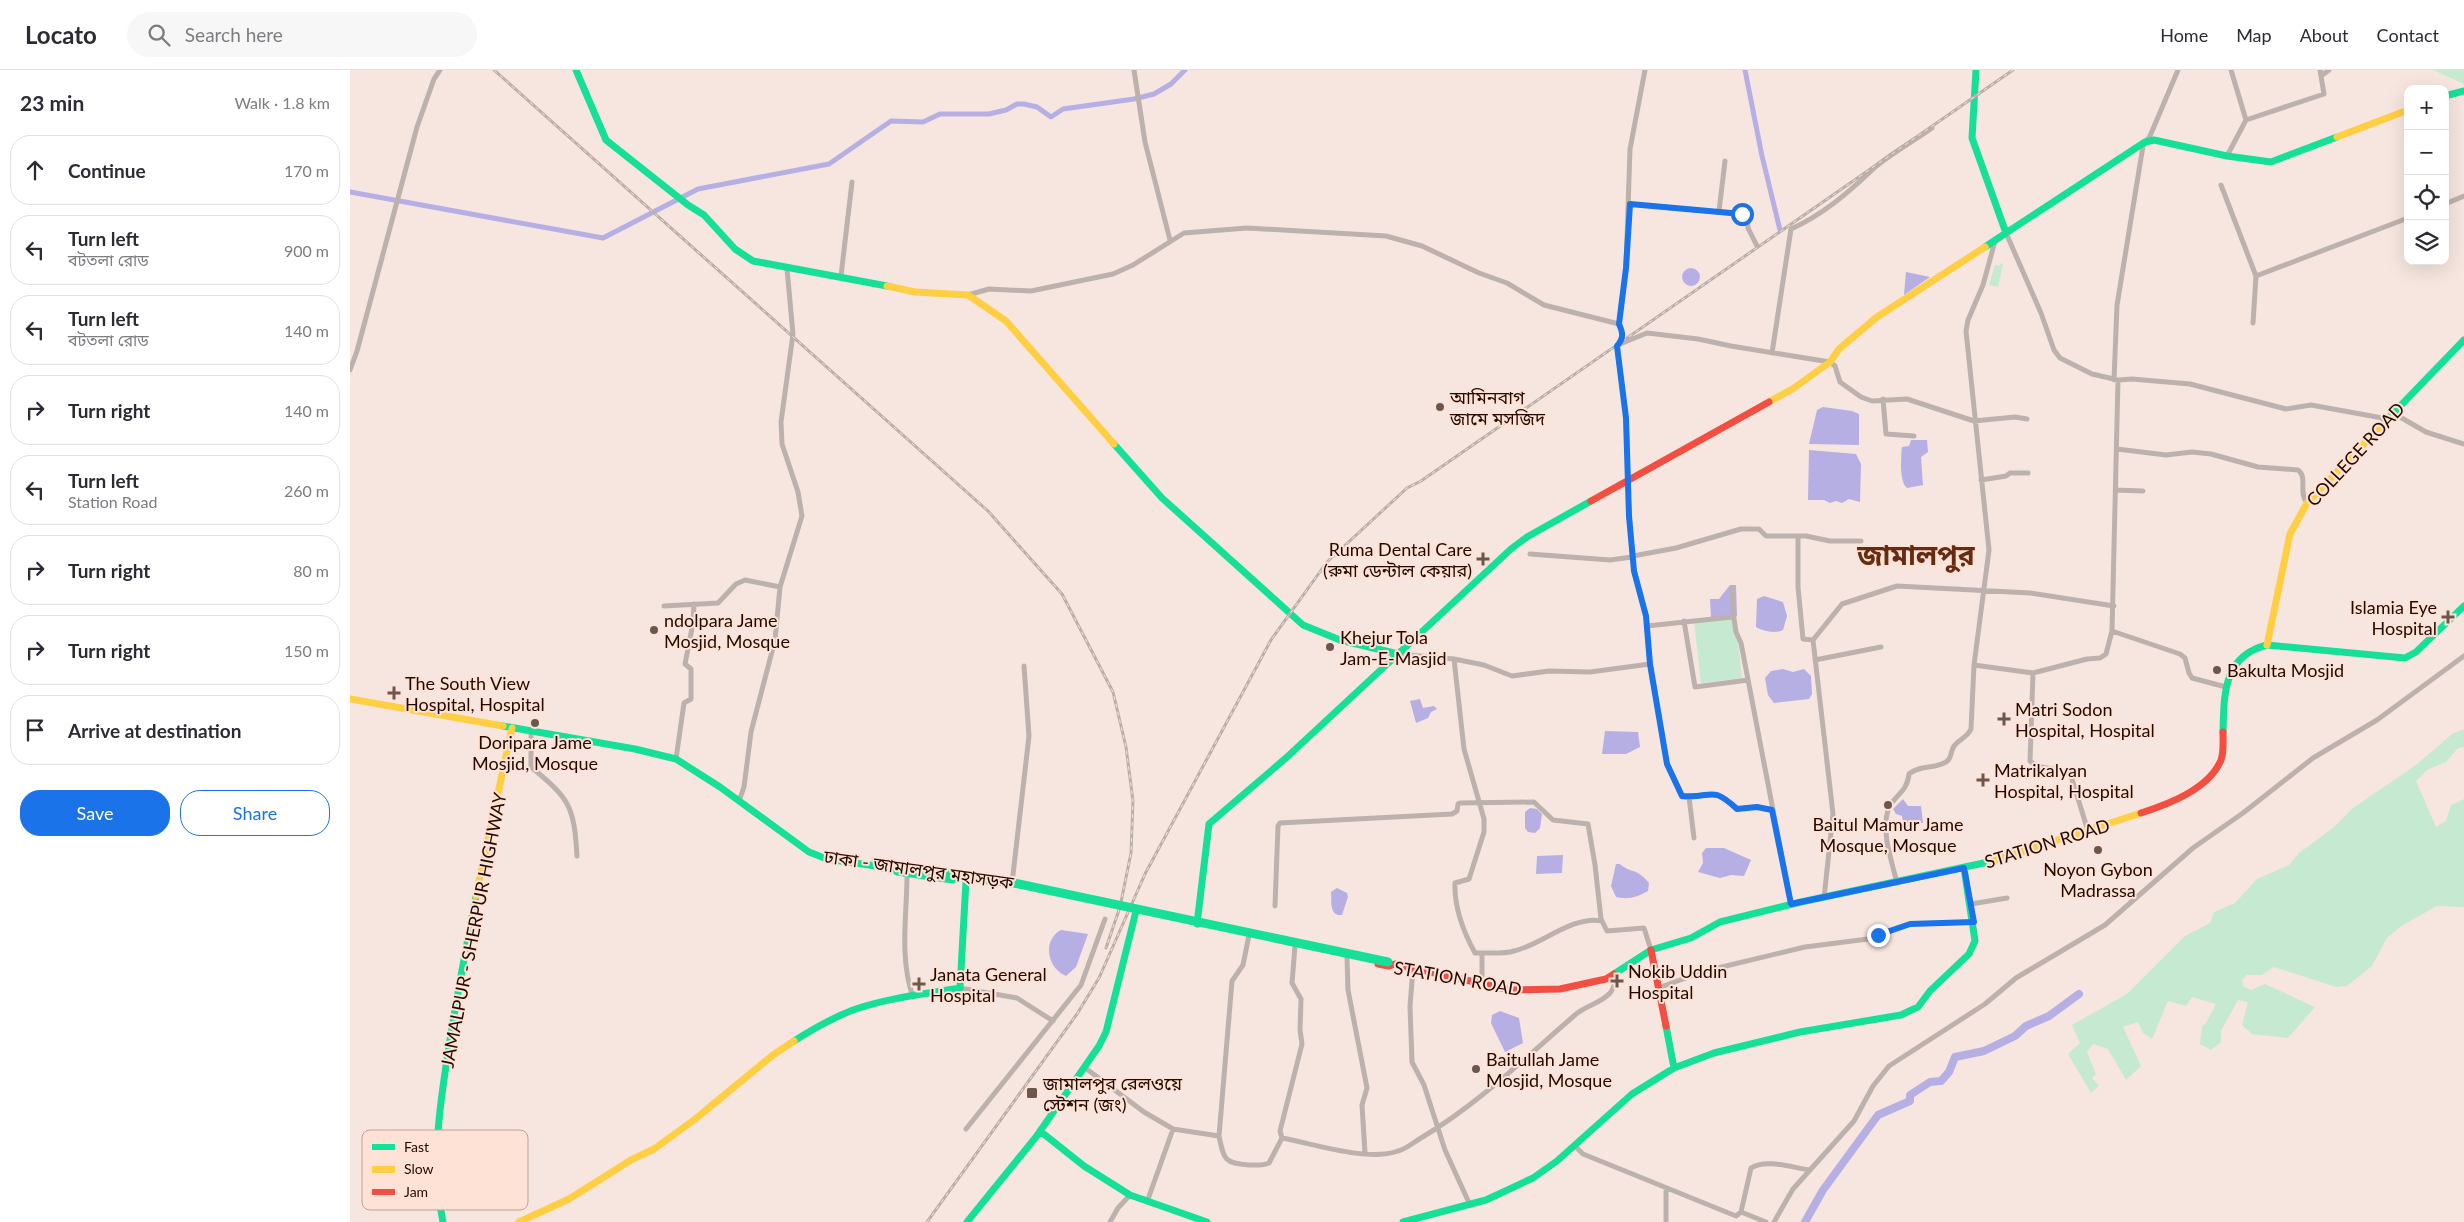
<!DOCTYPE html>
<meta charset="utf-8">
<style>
body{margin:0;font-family:Lato,"Noto Sans Bengali",sans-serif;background:#f7f7f7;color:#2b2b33}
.controls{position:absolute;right:15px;top:15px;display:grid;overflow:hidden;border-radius:10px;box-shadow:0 5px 20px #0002}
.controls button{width:45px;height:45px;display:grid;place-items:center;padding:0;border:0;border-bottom:1px solid #e1e1e2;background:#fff;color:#2b2b33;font:25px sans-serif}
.stop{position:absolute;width:15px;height:15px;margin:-11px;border:4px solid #1a73e8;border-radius:50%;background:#fff}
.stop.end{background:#1a73e8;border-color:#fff;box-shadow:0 1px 5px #0008}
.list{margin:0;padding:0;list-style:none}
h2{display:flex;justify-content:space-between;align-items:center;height:65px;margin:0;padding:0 20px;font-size:21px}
h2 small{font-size:16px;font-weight:400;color:#7c7c81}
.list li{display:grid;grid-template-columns:32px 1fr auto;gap:15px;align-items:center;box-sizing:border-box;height:70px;margin:0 10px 10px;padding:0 10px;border:1px solid #e1e1e2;border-radius:20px}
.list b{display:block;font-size:19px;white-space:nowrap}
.list p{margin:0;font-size:16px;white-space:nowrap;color:#7c7c81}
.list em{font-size:16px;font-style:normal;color:#7c7c81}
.actions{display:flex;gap:10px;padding:15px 20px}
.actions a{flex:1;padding:11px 0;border:1px solid #1a73e8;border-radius:20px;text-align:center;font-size:18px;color:#1a73e8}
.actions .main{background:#1a73e8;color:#fff}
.icon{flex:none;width:28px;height:28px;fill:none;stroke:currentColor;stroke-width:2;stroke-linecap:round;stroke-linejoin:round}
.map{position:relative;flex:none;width:2114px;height:1152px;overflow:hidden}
header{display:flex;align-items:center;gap:30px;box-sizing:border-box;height:70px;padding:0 25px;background:#fff;border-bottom:1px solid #e1e1e2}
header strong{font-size:24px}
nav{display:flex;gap:28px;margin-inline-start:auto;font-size:18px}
.search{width:350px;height:45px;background:#f7f7f7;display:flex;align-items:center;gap:12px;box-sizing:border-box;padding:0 18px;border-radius:28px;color:#7c7c81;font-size:19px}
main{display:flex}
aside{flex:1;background:#fff}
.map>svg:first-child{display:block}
.green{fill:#c6e9d2}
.water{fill:#b5afe3}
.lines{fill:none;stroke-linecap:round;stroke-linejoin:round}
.canal{stroke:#b5afe3;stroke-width:5}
.river{stroke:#b5afe3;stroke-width:8}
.street{stroke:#bdb1ad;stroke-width:5}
.fast{stroke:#16e098;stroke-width:7}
.slow{stroke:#ffcf43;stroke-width:7}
.jam{stroke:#f24e42;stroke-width:7}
.rail-casing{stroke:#baaea9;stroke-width:3}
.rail{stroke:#ffe2d6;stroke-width:1;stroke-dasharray:4;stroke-linecap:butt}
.fast-bridge{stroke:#16e098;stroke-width:9}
.route{stroke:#1a73e8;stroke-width:6}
.poi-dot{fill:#6c574f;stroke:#ffe2d6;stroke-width:2}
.labels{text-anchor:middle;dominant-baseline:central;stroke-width:4;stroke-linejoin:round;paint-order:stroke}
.poi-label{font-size:18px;fill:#220a02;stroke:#ffe2d6;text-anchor:start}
.street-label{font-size:18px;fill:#220a02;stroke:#ffe2d6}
.town-label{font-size:28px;font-weight:bold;fill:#652c11;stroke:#ffe2d6}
.key{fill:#ffe2d6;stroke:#bda196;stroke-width:1}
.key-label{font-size:14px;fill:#220a02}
</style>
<header>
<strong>Locato</strong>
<div class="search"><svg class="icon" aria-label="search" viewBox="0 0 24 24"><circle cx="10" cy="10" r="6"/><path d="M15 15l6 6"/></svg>Search here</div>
<nav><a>Home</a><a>Map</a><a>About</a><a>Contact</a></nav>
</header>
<main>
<aside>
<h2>23 min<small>Walk · 1.8 km</small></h2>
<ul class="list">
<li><svg class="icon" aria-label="ahead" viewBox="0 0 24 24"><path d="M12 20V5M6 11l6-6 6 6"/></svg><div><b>Continue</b></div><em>170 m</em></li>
<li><svg class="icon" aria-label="left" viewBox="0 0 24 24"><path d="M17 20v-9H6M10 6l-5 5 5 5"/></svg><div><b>Turn left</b><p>বটতলা রোড</p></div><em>900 m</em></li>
<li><svg class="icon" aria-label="left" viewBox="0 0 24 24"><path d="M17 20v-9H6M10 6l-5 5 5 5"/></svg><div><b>Turn left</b><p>বটতলা রোড</p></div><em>140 m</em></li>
<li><svg class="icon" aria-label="right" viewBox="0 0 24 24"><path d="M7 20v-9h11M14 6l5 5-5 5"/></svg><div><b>Turn right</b></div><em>140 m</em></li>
<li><svg class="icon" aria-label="left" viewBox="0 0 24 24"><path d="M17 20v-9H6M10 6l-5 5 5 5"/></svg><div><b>Turn left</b><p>Station Road</p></div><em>260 m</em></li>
<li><svg class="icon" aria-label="right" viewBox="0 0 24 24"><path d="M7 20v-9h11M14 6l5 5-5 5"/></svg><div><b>Turn right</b></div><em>80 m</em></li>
<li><svg class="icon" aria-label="right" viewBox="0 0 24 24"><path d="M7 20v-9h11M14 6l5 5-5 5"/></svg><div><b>Turn right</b></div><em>150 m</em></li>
<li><svg class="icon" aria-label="arrive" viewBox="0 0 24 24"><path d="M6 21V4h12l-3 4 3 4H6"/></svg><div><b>Arrive at destination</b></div></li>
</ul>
<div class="actions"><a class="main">Save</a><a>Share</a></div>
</aside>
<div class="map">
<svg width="2114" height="1152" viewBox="0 0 2114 1152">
<rect width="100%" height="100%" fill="#f6e6df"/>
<path class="green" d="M2083,0H2114V14Z
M1651,193L1653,194L1648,217L1639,215L1645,195L1650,196Z
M1385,546L1392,608L1351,613L1344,551Z
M2114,659V677L2108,678L2096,692L2077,700L2066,711L2086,757L2096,751L2101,735L2114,729V837L2087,836L2051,856L2037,868L2022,896L1997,916L1986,917L1924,897L1912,905H1897L1892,910L1893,916L1901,920L1915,914L1965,937L1938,968L1902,964L1892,955L1898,932L1888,930L1871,961V972L1861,980L1850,974L1852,956L1856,953L1866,934L1842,927L1836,936L1818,931L1802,969L1793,963L1788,952L1773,957L1791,996L1776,1010L1758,979L1743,974L1737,982L1746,1004L1742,1008L1749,1016L1741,1023L1718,984L1730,973L1722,955L1777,924L1835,866L1860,853L1864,842L1885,833L1907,809L1939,795L1949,783L1983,758L2003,738L2066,695L2102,664Z"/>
<path class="water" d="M1332 207a9 9 0 1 1 18 0a9 9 0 1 1-18 0Z
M1556,202L1580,207L1554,225Z
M1473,337L1502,341L1509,344V375L1459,374L1467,340Z
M1561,370H1577L1578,382L1571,387L1573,415L1557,418C1549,412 1551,387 1552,377L1559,376Z
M1459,380L1506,384L1511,394L1510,432L1499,429L1492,433L1486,431L1480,433L1474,430H1458Z
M1380,515H1386L1387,546L1361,548L1360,529H1369Z
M1414,526L1433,532L1437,546L1433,560C1425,564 1413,561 1406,557L1407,529Z
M1433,599L1443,602L1454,599L1461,606L1462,624L1459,629L1424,633L1418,625L1415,608L1421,601Z
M1070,629L1073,638L1084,636L1087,639L1081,642L1078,648L1066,653L1060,631Z
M1255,661L1288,662L1290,677L1276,684H1252Z
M1553,729L1558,736H1571L1573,753L1553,754L1552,746L1546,744L1543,739Z
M1180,738L1187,739L1192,744L1190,758L1185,763L1178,762L1175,758V742Z
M1356,778H1374L1401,790L1394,806L1381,805L1370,808L1348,802L1353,793L1352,783Z
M1213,785L1212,803L1186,804L1187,786Z
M1266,794H1270C1281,804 1286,797 1299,813L1298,821C1287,827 1279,830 1266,827L1261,816Z
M987,818L997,823L998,827L992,845H988C979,842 982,830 981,822Z
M711,860L738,864L726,897L716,906C697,898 692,870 711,860Z
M1150,941L1169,948L1173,973L1155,982L1141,953L1142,945Z"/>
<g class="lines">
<path class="canal" d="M1395,0L1412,86L1430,160
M0,122L253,168L348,119L479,94L541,51L573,52L590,44H639L656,40L667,34H674L687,37L701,47L713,39L784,29L804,24L821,14L835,0"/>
<path class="river" d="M1455,1152L1473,1120L1528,1045L1560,1031V1025L1580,1012L1591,1011L1599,1002L1605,987L1634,981L1665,966L1676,956L1699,946L1729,924"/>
<path class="street" d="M784,0L795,72L820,170
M1295,0L1280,79L1276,198L1269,254C1273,263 1274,268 1267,276L1276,347L1279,445L1284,501L1296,546L1300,594L1317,694L1332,727C1363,729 1361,714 1387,739L1407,737L1422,740
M1971,6L1979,0
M1896,50L1974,24L1970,0
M1877,86L1896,50L1881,0
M1871,115L1906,206L1903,253
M1280,134L1392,144L1397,147L1398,158L1407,176
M2095,134L2114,126
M1369,141L1375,91
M1656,163L1691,243L1704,280L1710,288L1742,304L1768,310L1762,561L1830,584L1835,588L1839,603L1842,608L1876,617
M491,206L502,112
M1906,206L2058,148
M618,225L639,219L681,221L763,204L783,195L834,163L897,158L1036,166L1072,176L1129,203L1157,213L1194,235L1269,254
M1270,274L1297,263L1348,269L1381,276L1480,292L1485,296L1490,312L1511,327L1522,331L1557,329L1624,351L1665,347L1677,349
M1422,283L1441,159C1472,145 1497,124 1522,100C1537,86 1564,71 1582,58
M0,300L7,281L67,57L84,9L90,0
M1764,310L1767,235L1793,76L1800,66L1828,0
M1768,310L1782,309L1840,314L1936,339L1961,335L2038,349
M1533,329L1536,364L1564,366
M2043,343L2076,362L2114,374
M1767,379L1816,385L1842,382L1861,384L1908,397L1948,400C1958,407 1948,423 1957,433
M1631,410L1656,406L1660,403H1678
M1766,420L1793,421
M1448,466V517L1453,569L1463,570L1483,744L1474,828
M1180,484L1260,490L1282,487
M1283,486L1326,478L1391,459H1409L1416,466H1456L1480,471H1511
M1382,518L1384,548
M314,536L368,533L386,514L395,510L430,517
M1334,551L1345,617L1398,610
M1297,556L1382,547L1384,549L1386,562L1391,573L1441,834
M1463,570L1492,534L1547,516L1680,523L1764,536
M1048,584L1104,589L1134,595L1162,606L1199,601L1240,602L1300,594
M1104,589L1114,679L1134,749V762L1119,809L1105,813C1104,838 1113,861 1125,883H1132V914
M1465,590L1531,577
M1624,595L1683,603L1737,589L1750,588L1756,584L1762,561
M1683,603L1680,691C1691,702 1710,695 1721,706L1738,761
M181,662V697C220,729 224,736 227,786
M326,689L334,633L341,629V599L335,594L343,553L344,534
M1339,727L1344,768
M389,731L394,717L401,662L425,570L430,517L452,446L448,422L432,374L431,352L443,264L437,199
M557,805C557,845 549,887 563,927
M662,813L679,666L674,596
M1547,813C1542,792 1531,762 1538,740C1543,725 1557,724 1559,704C1570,695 1582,699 1594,693C1602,690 1600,682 1604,676C1609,669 1617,668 1621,659L1624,595L1639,480L1616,261L1618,250L1633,215L1645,171
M1621,834L1657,828
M925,836L928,756L930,753L1102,744L1107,741L1108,734L1110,733L1184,732L1203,750L1238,754L1245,795L1251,849L1257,861L1294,858L1301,880
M899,865L893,895L882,911L869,1066C874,1090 874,1093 899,1095C906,1095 912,1096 919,1093L932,1068L930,1061L952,974L950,960L951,929L942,913L945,876
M1132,883C1142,883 1154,884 1164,881C1191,875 1223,845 1252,851
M997,887L998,920L1017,1018L1012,1035L1015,1083
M1063,899L1060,936L1062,992L1074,1015L1095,1080L1120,1135
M610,918L667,928L703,951
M1308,918L1355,901L1455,877L1518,869L1560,854L1624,852
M734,997L794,1042L823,1059L869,1066
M616,1059L731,915L755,849
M932,1068C964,1074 1018,1092 1048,1081C1056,1079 1064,1072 1071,1068C1128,1034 1175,988 1225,945C1236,935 1250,934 1260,923C1265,918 1265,908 1267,902
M1225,1076L1233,1084L1386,1146L1391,1142L1401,1098C1416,1088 1443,1098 1460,1100
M797,1132L823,1059
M1391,1142L1416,1152
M760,1152L768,1138L780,1125
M1316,1152V1118
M1424,1152L1443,1119L1504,1051L1523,1016L1539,996L1635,934L1666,908L1755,855L1843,778L1893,743L1963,688L2027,650L2114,586"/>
<path class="fast" d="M226,0L256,70L338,135L354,145L385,179L403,191L537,216
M1626,0L1622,68L1656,163L1635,177
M2095,26L2114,21
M1656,163L1795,72L1804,70L1877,86L1921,92L1987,67
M2030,357L2114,270
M764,374L812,428L953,555L990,570L1048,584
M153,656L285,679L326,689L370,717L459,782L477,789L533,797
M1873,662C1874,624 1873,586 1917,575L2055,588L2066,582L2114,536
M547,802L603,810
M847,854L859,754L936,688L1161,479L1177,467L1241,431
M1264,904L1301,880L1341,868L1370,852L1451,832L1643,791
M444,971C463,959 482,948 503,940C537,928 574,924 610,918L616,811
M1324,998L1364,983L1450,962L1551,945L1568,937L1580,921L1619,884L1625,871L1614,798
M690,1061L734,1096L780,1125L857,1152
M93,1152C81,1095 89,1040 98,983C106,930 116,878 126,826
M617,1152L686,1067L749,976L756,962L786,841
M1053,1152L1136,1130L1183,1108L1207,1091L1282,1024L1324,998L1316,956"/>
<path class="slow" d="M1987,67L2058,40
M537,216L565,222L618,225L656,251L764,374
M1419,332L1444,318L1480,292L1489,279L1527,247L1635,177
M1917,575L1940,464L1957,433L2030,357
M0,629L153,656
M1643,791L1791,743
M126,826L162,658
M169,1152L219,1129L281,1090L304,1079L344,1050L423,985L444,971"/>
<path class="jam" d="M1241,431L1419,332
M1791,743C1819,734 1859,719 1871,690C1874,682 1873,670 1873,662
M1301,880L1316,956
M1028,894L1039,896L1045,894L1160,920L1210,919L1256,909L1264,904"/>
<defs>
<path id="rail" d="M144,0L638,441L712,524L763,622L776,677L783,731L781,783L770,837L756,878
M577,1152L727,944L749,908L795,804L921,570L977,492L1057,418L1071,411L1663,0"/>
</defs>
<use href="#rail" class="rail-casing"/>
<use href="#rail" class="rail"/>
<path class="fast-bridge" d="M533,797L664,813L1038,892"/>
</g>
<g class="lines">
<path class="route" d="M1392,144L1280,134L1276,198L1269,254C1273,263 1274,268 1267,276L1276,348L1279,446L1284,501L1296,546L1300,594L1317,694L1332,726C1363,729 1360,714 1387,739L1407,737L1422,740L1441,834L1614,798L1624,852L1560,854L1528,865"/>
</g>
<g class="poi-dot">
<circle cx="1090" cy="337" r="5"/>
<path d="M1130.5 481.5h5v5h5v5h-5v5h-5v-5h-5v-5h5z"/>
<path d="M2095.5 539.5h5v5h5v5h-5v5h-5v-5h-5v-5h5z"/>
<circle cx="304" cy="560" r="5"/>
<circle cx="980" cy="577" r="5"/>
<circle cx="1867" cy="600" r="5"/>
<path d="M41.5 615.5h5v5h5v5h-5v5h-5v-5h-5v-5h5z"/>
<path d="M1651.5 641.5h5v5h5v5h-5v5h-5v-5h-5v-5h5z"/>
<circle cx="185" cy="653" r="5"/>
<path d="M1630.5 702.5h5v5h5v5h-5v5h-5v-5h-5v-5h5z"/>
<circle cx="1538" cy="735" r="5"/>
<circle cx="1748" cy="780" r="5"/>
<path d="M1264.5 903.5h5v5h5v5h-5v5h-5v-5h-5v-5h5z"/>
<path d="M566.5 906.5h5v5h5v5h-5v5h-5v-5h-5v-5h5z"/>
<circle cx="1126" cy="999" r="5"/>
<rect x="676" y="1017" width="12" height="12" rx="2.5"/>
</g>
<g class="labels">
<g class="poi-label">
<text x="1100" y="327">আমিনবাগ<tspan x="1100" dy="21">জামে মসজিদ</tspan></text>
<text x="1122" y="479" text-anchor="end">Ruma Dental Care<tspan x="1122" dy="21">(রুমা ডেন্টাল কেয়ার)</tspan></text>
<text x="2087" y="537" text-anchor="end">Islamia Eye<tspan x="2087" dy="21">Hospital</tspan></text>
<text x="314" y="550">ndolpara Jame<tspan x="314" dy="21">Mosjid, Mosque</tspan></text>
<text x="990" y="567">Khejur Tola<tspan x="990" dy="21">Jam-E-Masjid</tspan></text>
<text x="1877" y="600">Bakulta Mosjid</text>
<text x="55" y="613">The South View<tspan x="55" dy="21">Hospital, Hospital</tspan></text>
<text x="1665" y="639">Matri Sodon<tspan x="1665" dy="21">Hospital, Hospital</tspan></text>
<text x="185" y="672" text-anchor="middle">Doripara Jame<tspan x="185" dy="21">Mosjid, Mosque</tspan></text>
<text x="1644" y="700">Matrikalyan<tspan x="1644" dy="21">Hospital, Hospital</tspan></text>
<text x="1538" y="754" text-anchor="middle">Baitul Mamur Jame<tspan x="1538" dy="21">Mosque, Mosque</tspan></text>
<text x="1748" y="799" text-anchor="middle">Noyon Gybon<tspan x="1748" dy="21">Madrassa</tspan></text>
<text x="1278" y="901">Nokib Uddin<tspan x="1278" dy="21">Hospital</tspan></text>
<text x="580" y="904">Janata General<tspan x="580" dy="21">Hospital</tspan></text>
<text x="1136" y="989">Baitullah Jame<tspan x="1136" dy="21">Mosjid, Mosque</tspan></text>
<text x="693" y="1013">জামালপুর রেলওয়ে<tspan x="693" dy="21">স্টেশন (জং)</tspan></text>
</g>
<g class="street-label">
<text transform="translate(2005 384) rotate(-47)">COLLEGE ROAD</text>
<text transform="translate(1697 773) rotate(-17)">STATION ROAD</text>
<text transform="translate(569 799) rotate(8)">ঢাকা - জামালপুর মহাসড়ক</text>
<text transform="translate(123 860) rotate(-79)">JAMALPUR - SHERPUR HIGHWAY</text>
<text transform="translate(1108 908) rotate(10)">STATION ROAD</text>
</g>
<g class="town-label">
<text x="1566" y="484">জামালপুর</text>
</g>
</g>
<rect x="12" y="1060" width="166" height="80" rx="8" class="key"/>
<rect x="22" y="1074" width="23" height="6" fill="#16e098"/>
<rect x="22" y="1096" width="23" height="7" fill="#ffcf43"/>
<rect x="22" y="1119" width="23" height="6" fill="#f24e42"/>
<g class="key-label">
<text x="54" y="1082">Fast</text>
<text x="54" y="1104">Slow</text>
<text x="54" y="1127">Jam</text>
</g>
</svg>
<div class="controls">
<button>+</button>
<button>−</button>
<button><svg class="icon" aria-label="locate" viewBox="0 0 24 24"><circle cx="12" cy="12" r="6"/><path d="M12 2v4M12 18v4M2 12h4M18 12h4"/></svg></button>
<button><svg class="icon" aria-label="layers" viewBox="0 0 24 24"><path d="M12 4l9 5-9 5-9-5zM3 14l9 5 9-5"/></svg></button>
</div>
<div class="stop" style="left:1392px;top:144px"></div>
<div class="stop end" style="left:1528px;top:865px"></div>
</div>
</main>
